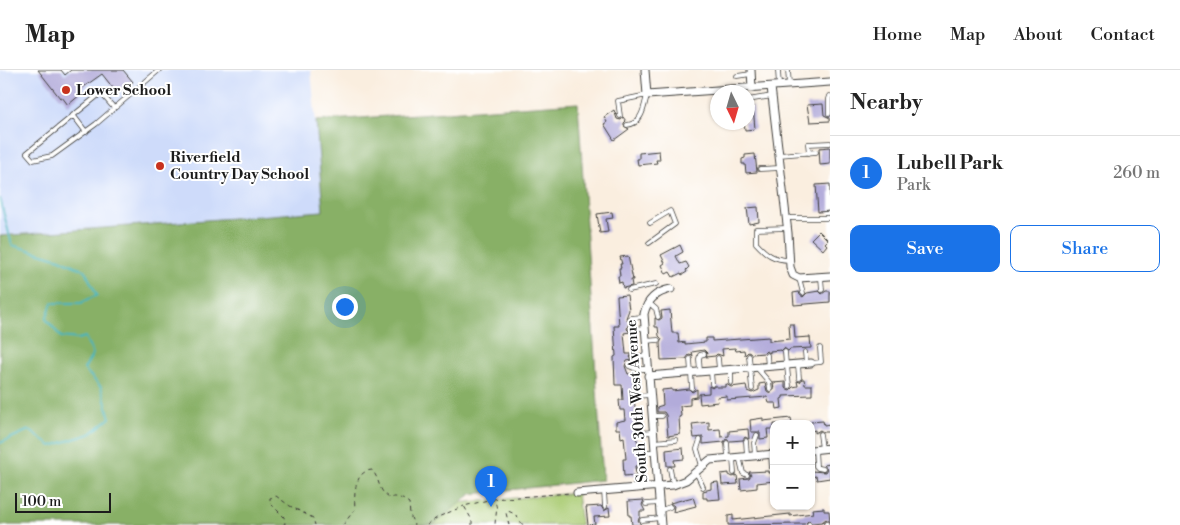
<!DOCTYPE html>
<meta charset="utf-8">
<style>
body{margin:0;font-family:"Libre Bodoni",serif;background:#f6f6f6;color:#222}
.controls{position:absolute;right:15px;bottom:15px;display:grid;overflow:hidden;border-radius:10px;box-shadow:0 1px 4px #0004}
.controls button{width:45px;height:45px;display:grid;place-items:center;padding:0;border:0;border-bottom:1px solid #e0e0e0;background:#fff;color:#222;font:25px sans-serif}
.compass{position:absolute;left:710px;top:15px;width:45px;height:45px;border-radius:50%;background:#fff;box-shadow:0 1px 4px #0004;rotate:175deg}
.scale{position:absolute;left:15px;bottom:12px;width:96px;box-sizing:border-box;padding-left:5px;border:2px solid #1c1c1c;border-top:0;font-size:14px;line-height:18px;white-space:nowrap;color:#1c1c1c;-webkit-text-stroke:4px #fff;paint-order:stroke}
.you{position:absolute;left:344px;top:236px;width:18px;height:18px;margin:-12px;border:4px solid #fff;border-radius:50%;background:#1a73e8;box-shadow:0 0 0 8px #1a73e833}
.badge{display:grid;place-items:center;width:32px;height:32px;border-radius:50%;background:#1a73e8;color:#fff;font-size:16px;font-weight:700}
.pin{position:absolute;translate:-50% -41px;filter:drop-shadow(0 1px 2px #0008)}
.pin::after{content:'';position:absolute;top:26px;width:18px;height:15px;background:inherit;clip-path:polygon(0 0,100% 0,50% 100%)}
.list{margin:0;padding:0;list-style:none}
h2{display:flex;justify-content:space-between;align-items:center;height:65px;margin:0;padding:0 20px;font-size:21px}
h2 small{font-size:16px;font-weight:400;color:#767676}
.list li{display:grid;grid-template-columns:32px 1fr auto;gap:15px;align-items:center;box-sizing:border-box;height:75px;padding:0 20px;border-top:1px solid #e0e0e0}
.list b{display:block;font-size:19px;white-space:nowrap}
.list p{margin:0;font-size:16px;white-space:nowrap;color:#767676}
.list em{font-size:16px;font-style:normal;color:#767676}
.actions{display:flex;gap:10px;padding:15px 20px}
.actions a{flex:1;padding:11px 0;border:1px solid #1a73e8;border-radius:10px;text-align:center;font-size:18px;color:#1a73e8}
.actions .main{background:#1a73e8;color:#fff}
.map{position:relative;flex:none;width:830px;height:455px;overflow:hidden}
header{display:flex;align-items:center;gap:30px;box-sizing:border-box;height:70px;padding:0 25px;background:#fff;border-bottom:1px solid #e0e0e0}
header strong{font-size:24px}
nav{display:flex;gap:28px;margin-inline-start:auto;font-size:18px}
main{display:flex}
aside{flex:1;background:#fff}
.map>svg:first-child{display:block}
.built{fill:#cedbfa}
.green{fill:#abcc74;stroke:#647448}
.forest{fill:#88b066;stroke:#526641}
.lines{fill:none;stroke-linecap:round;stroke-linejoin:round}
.stream{stroke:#45b5bd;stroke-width:2}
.building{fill:#b2abda}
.lane-casing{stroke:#3d3c39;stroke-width:5.5}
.street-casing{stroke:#3d3c39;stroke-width:9}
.path{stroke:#3d3c39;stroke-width:1;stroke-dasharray:4 4;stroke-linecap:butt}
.lane{stroke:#fff;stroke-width:4}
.street{stroke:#fff;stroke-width:7}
.poi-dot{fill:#c8321e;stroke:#fff;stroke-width:2}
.labels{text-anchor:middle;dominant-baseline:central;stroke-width:4;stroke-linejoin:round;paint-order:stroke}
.poi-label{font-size:15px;font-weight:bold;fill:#1c1c1c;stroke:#fff;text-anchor:start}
.street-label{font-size:15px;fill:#1c1c1c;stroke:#fff}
</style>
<header>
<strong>Map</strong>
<nav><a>Home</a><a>Map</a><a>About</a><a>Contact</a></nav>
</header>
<main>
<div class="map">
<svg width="830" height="455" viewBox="0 0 830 455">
<rect width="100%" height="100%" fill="#fff"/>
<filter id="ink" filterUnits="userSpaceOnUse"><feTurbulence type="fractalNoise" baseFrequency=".02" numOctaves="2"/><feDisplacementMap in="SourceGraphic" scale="10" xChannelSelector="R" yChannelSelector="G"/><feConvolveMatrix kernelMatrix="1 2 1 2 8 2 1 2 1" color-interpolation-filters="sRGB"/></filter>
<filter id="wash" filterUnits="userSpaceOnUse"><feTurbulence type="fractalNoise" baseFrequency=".0096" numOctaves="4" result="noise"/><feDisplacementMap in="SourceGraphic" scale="20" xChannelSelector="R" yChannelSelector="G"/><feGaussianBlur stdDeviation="1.12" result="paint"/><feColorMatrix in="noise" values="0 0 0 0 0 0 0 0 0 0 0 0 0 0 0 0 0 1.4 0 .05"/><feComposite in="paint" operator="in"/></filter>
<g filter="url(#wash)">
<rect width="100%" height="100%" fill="#faeedf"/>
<path class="built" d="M0,0H311L324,141L0,166Z"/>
<path class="green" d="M577,423L581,455H189Z"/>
<path class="forest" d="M578,33L603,410L471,424L433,455H0V166L323,141L316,51Z"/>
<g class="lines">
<path class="stream" d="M0,129L12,175L60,189L85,201L97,225L81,233H52L46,249L61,267L78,269L85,267L93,284L84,299L101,317L110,348L90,364L51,376L29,360L0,373"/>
</g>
<g id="blocks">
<path class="building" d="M38,0H61L65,5L71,0H123L133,12L117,23L102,4L78,21L81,24L68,35L62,27L60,28Z
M823,34L824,45L830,48V51L810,52L807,35Z
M753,36L755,59L745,60L744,52H748V38H751Z
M614,40L617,49L621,50L623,47L626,51L624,53V56L629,59L614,70L604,54L607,52L604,47Z
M830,77V94L820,95L819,78Z
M659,81L660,90H656L657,93L638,95L637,89H639V83Z
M755,84L757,102L746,103L745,94H742V89L745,88V85Z
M830,114V141L818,142L816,115Z
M758,137L759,152L749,154L747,138Z
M612,142L613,148L606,149L608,162L600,163L597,144Z
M819,161L828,170L825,173L827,175L823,180L811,169Z
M680,175L683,182L676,186L680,194L686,192L689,197L686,200L687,202L682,205L681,203L673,207L670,202L666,204L662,195L665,193L661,185Z
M628,186L633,210H631L632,216L623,218L622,212L619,213L618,206H620L619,198H621L620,194H622L620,187Z
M819,221L822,224L826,221H830V232L794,235L793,223L799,222L800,225L803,227L807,223Z
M627,225L629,240L626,248L629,252L627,259L630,262L624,263L626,284H632L630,287L632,290L627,291L625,296L628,304L634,303L635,314H633L634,323L632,326L634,329L638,359L634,364L638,372L637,382L639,388H641V395L635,396L636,405L624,406L623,389H626L624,367L621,368L620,359H616V352L625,350L624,340H620L619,330H623L622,315H615L614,287L616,286L614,256H619L617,226Z
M670,240L672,263H678L679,273L685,272V274L706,272V268H712V271L769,267V271L790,269L789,254H794L795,268L810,267L811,278L790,279L788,281L784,278L781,281V280L770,281V283L766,281L764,283L752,284L748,282L745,285L744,280L736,281L735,278L722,279L723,286L717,284L715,286L706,287L707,283L704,280L692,282L693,286L689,285L686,289L661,290L660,273L662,269L659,266L658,257H655V248L659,250L662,248L661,241Z
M802,309H804L805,315H812V325L783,326V328L781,329L782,338L777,339L776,333H769L767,327L727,330V326L717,327L718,332L700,334L699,324L709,323V316L712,318L716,315V317H726V314L731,317L746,315L747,321L752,323L759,320V314L765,313L767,321L770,323L774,320L773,313L785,312V318L790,320L793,317L798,316L797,311L800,312Z
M672,319V321L689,319L692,322L697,319V327L690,328V335L680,336L681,346L679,347L680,364L668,366L666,345L664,342H657V337L663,335L662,320Z
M763,348V351L791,348L792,354H774V359H767L768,368L760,369V362H751L750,350Z
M823,351L824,355L830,354V362H823L820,360L815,363V360L811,361V352Z
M709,352V360L720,359L721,367L729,366V361L748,359L749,369L745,367L743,370L730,371L726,369L724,372L703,374V367L694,368L692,354Z
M683,378L684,389L674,390L675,396H667L666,380Z
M830,394V408L817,410L816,406L811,407V401L825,402L827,399L824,395Z
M768,401V403H774V411L757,413V418L741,420L740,409L749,408L751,405L749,402Z
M729,403V405L733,407L737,405L738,414L722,415L721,404Z
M718,412L720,429L707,430V428H703V421L711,419V413Z
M693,427L696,436L673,442L674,436L670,433Z
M644,430L642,435L645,441H640V447L638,450L641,455H632L631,446H629L628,431Z
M601,436L604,441L609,438L610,446L594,447L595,454L588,455L586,437Z
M824,438V441H829L830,452L826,449L822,452L812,453L809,450L805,454H801L728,455V446L733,445V450L790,444V446L813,443L812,439Z"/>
</g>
</g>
<g filter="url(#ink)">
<use href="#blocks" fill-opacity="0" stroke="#3d3c39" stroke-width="1"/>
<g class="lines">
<defs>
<path id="lane" d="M788,0L789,15
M778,1L779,16
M737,6L751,4
M749,35L748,30L772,26
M114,38L101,23L27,83L33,90L52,86L96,54L159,0
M829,44V29L830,26
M73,45L86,62
M620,46L618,31L647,25C644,37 642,54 627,55
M809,83L808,74L830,73
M779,85L816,82
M760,99L780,98
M786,148H830
M787,158L756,159V173C766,184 774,190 789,190
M649,173L675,154L670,141L650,153
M821,207L822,220
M799,208L803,223
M629,220L656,214
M648,232L656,239L658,247
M630,248L643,247
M631,259L644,258
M645,271L658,270
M785,282L786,295
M805,282L806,294
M767,285L768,298
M749,286L752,319
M634,287L647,285
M718,288L719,300
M690,289L692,318
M811,293L821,292L820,278
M798,295L799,308
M629,296L636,299H648
M787,296L789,316
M757,298L769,312L770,319
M731,300V313
M711,301L712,314
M700,302L699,289L700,285L704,284
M636,326L650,325
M652,346H662
M638,363L653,362
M820,364L822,379
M700,370L697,379L702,396
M746,371L747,386
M654,372L676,370
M727,373L728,387
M815,379L816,396L818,398L823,399
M641,382H655
M771,385L772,400
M739,386L743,403L747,405
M755,386L754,373L757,365
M733,388L734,403
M639,398L642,405L644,417
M670,399L673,415
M696,402L703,417
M604,421L605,437
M646,434L659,433
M661,440L670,437
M642,450L660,448
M826,453L827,455
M809,454V455"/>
<path id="street" d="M645,0L647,25L830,12
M751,0L752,18
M771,17L788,163L790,197L793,205L799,208L830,206
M648,306L811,293
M811,380L830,378
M577,423L673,415L686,410L710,390L774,384
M661,455L644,244C647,230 656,222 671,219"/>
</defs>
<use href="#lane" class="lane-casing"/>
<use href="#street" class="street-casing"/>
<path class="path" d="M492,429L571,423
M283,455L285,454L284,447L270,433V428L276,426L290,436L313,448L315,455
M343,455L355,439C354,425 354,401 372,400C381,411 377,419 389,428C397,425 403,429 409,433L410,445L414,455
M427,455L438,447L464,436
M472,455V450L464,436L492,429C500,435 495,446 495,455
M509,455L506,443L508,441L515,444L523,455"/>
<use href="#lane" class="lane"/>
<use href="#street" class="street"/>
</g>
</g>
<g class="poi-dot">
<circle cx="66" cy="20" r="5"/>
<circle cx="160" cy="96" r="5"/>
</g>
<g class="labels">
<g class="poi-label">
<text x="76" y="20">Lower School</text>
<text x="170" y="87">Riverfield<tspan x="170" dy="17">Country Day School</tspan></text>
</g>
<g class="street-label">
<text transform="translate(637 331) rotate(-94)">South 30th West Avenue</text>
</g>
</g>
</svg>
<div class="controls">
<button>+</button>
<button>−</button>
</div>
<svg class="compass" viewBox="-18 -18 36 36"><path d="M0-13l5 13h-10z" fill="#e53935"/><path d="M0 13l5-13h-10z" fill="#767676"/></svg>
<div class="scale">100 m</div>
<div class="you"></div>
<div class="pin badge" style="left:491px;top:437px">1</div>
</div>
<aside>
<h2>Nearby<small></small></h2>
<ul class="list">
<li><span class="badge">1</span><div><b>Lubell Park</b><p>Park</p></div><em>260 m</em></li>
</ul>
<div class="actions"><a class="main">Save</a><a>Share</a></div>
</aside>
</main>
